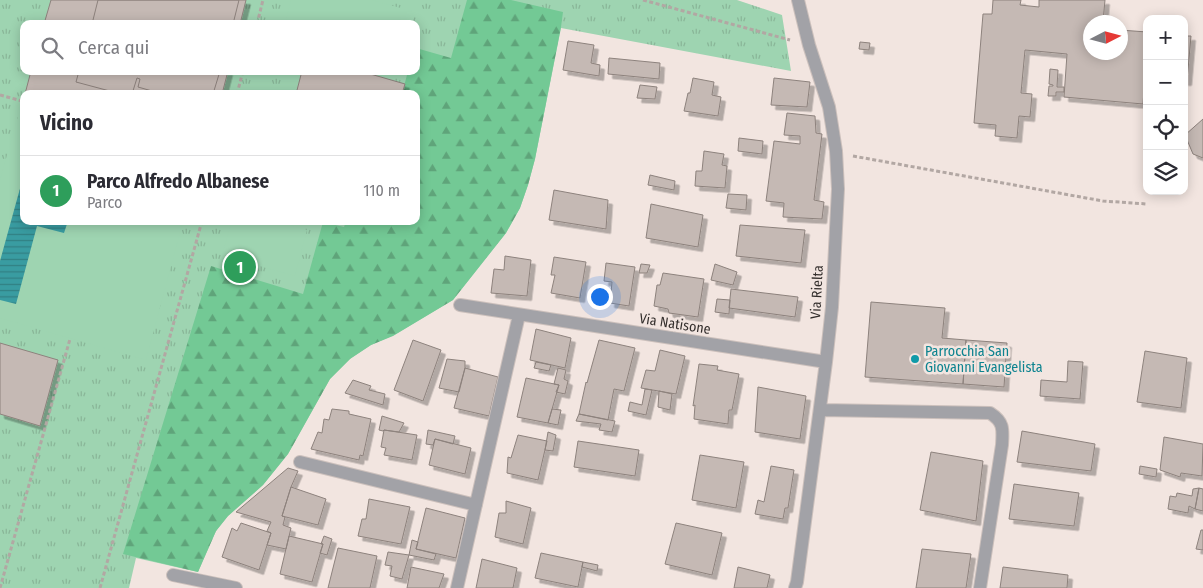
<!DOCTYPE html>
<html lang="it">
<meta charset="utf-8">
<style>
body{margin:0;font-family:"Fira Sans Condensed",sans-serif;background:#f2f2f3;color:#2b2b33}
.controls{position:absolute;right:15px;top:15px;display:grid;overflow:hidden;border-radius:10px;box-shadow:0 2px 12px #0003}
.controls button{width:45px;height:45px;display:grid;place-items:center;padding:0;border:0;border-bottom:1px solid #e1e1e2;background:#fff;color:#2b2b33;font:25px sans-serif}
.compass{position:absolute;left:1083px;top:15px;width:45px;height:45px;border-radius:50%;background:#fff;box-shadow:0 2px 12px #0003;rotate:84deg}
.you{position:absolute;left:599px;top:296px;width:18px;height:18px;margin:-12px;border:4px solid #fff;border-radius:50%;background:#1a73e8;box-shadow:0 0 0 8px #1a73e833}
.badge{display:grid;place-items:center;width:32px;height:32px;border-radius:50%;background:#db2777;color:#fff;font-size:16px;font-weight:700}
.pin{position:absolute;translate:-50% -50%;border:2px solid #fff;box-shadow:0 1px 5px #0006}
.list{margin:0;padding:0;list-style:none}
h2{display:flex;justify-content:space-between;align-items:center;height:65px;margin:0;padding:0 20px;font-size:21px}
h2 small{font-size:16px;font-weight:400;color:#7c7c81}
.list li{display:grid;grid-template-columns:32px 1fr auto;gap:15px;align-items:center;box-sizing:border-box;height:70px;padding:0 20px;border-top:1px solid #e1e1e2}
.list b{display:block;font-size:19px;white-space:nowrap}
.list p{margin:0;font-size:16px;white-space:nowrap;color:#7c7c81}
.list em{font-size:16px;font-style:normal;color:#7c7c81}
.icon{flex:none;width:28px;height:28px;fill:none;stroke:currentColor;stroke-width:2;stroke-linecap:round;stroke-linejoin:round}
.map{position:relative;flex:none;width:1203px;height:588px;overflow:hidden}
.search{position:absolute;background:#fff;box-shadow:0 2px 12px #0003;left:20px;top:20px;width:400px;height:55px;display:flex;align-items:center;gap:12px;box-sizing:border-box;padding:0 18px;border-radius:10px;color:#7c7c81;font-size:19px}
.panel{position:absolute;background:#fff;box-shadow:0 2px 12px #0003;left:20px;top:90px;width:400px;height:135px;border-radius:10px}
.map>svg:first-child{display:block}
.grass{fill:url(#grass-tufts);fill-rule:evenodd}
.forest{fill:url(#forest-firs)}
.garden{fill:#9ed4b1}
.water{fill:url(#water-rules)}
.building{fill:#c5b9b4;stroke:#8d827d;filter:url(#shadow)}
.lines{fill:none;stroke-linecap:round;stroke-linejoin:round}
.minor-casing{stroke:#ccc0bc;stroke-width:14}
.path{stroke:#b2a7a3;stroke-width:3;stroke-dasharray:4 2.5;stroke-linecap:butt}
.minor{stroke:#a2a2a7;stroke-width:12}
.culture-dot{fill:#0f9aa8;stroke:#f2e5e0;stroke-width:2}
.labels{text-anchor:middle;dominant-baseline:central;stroke-width:5;stroke-linejoin:round;paint-order:stroke}
.street-label{font-size:14px;fill:#332e2c;stroke:#f2e5e0}
.culture-label{font-size:14px;fill:#0d838f;stroke:#f2e5e0;text-anchor:start}
</style>
<div class="map">
<svg width="1203" height="588" viewBox="0 0 1203 588">
<defs>
<pattern id="grass-tufts" width="24" height="20" patternUnits="userSpaceOnUse" patternTransform="scale(1.25)"><rect width="24" height="20" fill="#9ed4b1"/><path d="M3 7l-1-3M5 7V3M7 7l1-3M15 17l-1-3M17 17v-4M19 17l1-3" fill="none" stroke="#89b698"/></pattern>
<pattern id="forest-firs" width="22" height="20" patternUnits="userSpaceOnUse" patternTransform="scale(1.25)"><rect width="22" height="20" fill="#73c995"/><path d="M5 1l3.5 6h-7zM16 11l3.5 6h-7z" fill="#5fa47a"/></pattern>
<pattern id="water-rules" width="6" height="5" patternUnits="userSpaceOnUse" patternTransform="scale(1.25)"><rect width="6" height="5" fill="#399ca1"/><path d="M0 2.5h6" fill="none" stroke="#318083"/></pattern>
<filter id="shadow"><feDropShadow dx="4.5" dy="4.5" stdDeviation="0" flood-color="#0004"/></filter>
</defs>
<rect width="100%" height="100%" fill="#f2e5e0"/>
<path class="grass" d="M0,0H737L782,15L791,71L561,28L535,159L528,185L520,208L506,233L453,300L394,335L371,345L351,358L330,379L288,454L263,485L228,516L216,531L198,572L136,558L129,588H0ZM24,24H416V71H24ZM24,94H416V221H24Z"/>
<path class="forest" d="M467,0H511L563,12L561,27L535,159L528,185L520,208L506,233L453,300L393,336L371,345L350,359L330,379L288,454L263,485L228,516L216,531L198,572L123,554L211,266L303,294L323,222L344,227L346,221H416V94H402L408,71H416V48L451,58Z"/>
<path class="garden" d="M291,0H372L415,12L411,24H285Z
M24,95V221H183L146,360L0,318V180Z
M232,221H275L307,230L295,276L222,255Z"/>
<path class="water" d="M24,174V221H68L64,233L37,226L16,304L0,300V261Z"/>
<path class="building" d="M51,0H239L233,24H44Z
M98,0H246L240,24H92Z
M993,0H1021L1020,5L1039,7V0H1105L1103,22H1090V52H1120V30L1147,32V77H1145L1143,104L1064,97L1067,54L1025,50L1021,93L1032,94L1031,106L1030,117L1019,116L1017,138L995,136L996,125L974,123L983,14H992Z
M1184,36H1191L1187,81H1184Z
M568,41L594,45L591,63L600,65L599,76L563,70Z
M860,42L870,43L869,50L859,49Z
M609,58L660,63L659,79L608,74Z
M1050,69L1058,70L1057,87H1064V92H1056V96H1048L1049,86H1053V85L1049,84Z
M31,71H220L213,94H25Z
M79,71H228L222,94H151L152,91L138,87L140,79L137,78L132,94H121L76,82Z
M302,71H360L405,84L402,94H296Z
M693,78L714,82L712,95L721,97L718,116L684,111L688,93H690Z
M774,78L810,82L807,107L771,105Z
M640,85L657,87L655,99L637,98Z
M787,113L815,116L816,133L822,134L814,200L824,202L822,219L783,217L784,203L766,201L774,141L800,144V136L784,135Z
M1203,119V158L1193,154L1185,135Z
M739,138L763,141L762,154L738,151Z
M704,151L724,154L722,165L727,166L725,188L695,186L696,171H702Z
M650,175L675,181L674,190L648,185Z
M554,190L608,200L606,229L549,220Z
M728,194L747,195L746,210L726,208Z
M651,204L703,215L698,247L646,238Z
M740,225L805,230L801,263L736,256Z
M505,256L531,260L527,296L491,293L494,269L504,270Z
M554,257L586,262L580,298L551,293L555,275H551Z
M606,263L635,267L629,306L610,303L612,282L604,281Z
M641,264L650,265L647,273H639Z
M715,264L737,272L733,285L711,280Z
M663,273L704,279L698,317L669,313L668,309L654,306L657,285H660Z
M731,289L798,297L795,317L729,308Z
M717,299L730,300L729,314L715,312Z
M871,302L945,308L942,338L966,340L963,384L865,377Z
M536,329L571,338L565,368L530,360Z
M413,340L441,350L423,401L394,390Z
M599,340L635,348L624,391L614,389L608,420L579,414L586,382L587,383Z
M966,340L1007,343L1004,387L963,384Z
M0,343L58,360L40,426L0,414Z
M660,350L685,356L676,394L641,388L646,370L655,371Z
M1145,351L1187,358L1181,408L1137,402Z
M447,359L465,361V368L459,392L439,388Z
M1068,361L1083,362L1080,399L1040,396L1041,380L1067,382Z
M536,362L551,365L549,371L534,368Z
M699,364L718,366L717,370L739,374L732,410H729L728,424L694,419L695,405L693,406Z
M465,368L498,377L489,416L454,408Z
M558,368L566,370L564,379L568,381L565,394L556,392L559,385L554,384Z
M526,378L559,385L548,423L517,417Z
M353,380L371,386L369,390L385,394L383,405L345,393Z
M758,387L806,396L800,439L755,432Z
M645,389L652,390L646,415L628,411L630,402L642,405Z
M659,391L672,394L670,410L658,407Z
M332,409L349,411V414L371,419L363,456L360,455L359,460L311,449L318,432L322,433L324,419L329,420Z
M552,409L561,410L558,425L548,423Z
M579,414L615,421L612,432L599,430L601,424L576,421Z
M382,416L404,423L399,432L384,430L383,431L379,430Z
M384,430L417,435L412,460L384,455L386,448L381,447Z
M428,430L455,436L453,444L435,439L433,445L426,444Z
M1022,431L1095,444L1091,471L1017,462Z
M548,432L556,435L553,451L545,450Z
M518,435L547,441L538,480L507,473L508,457L511,458Z
M1164,437L1203,444L1202,476L1181,473L1180,477L1160,470Z
M435,439L471,448L465,474L429,465Z
M578,441L639,450L635,476L574,467Z
M931,452L983,461L976,521L920,510Z
M700,455L744,462L736,508L692,500Z
M771,466L794,470L788,508H785L783,519L755,514L758,500L764,502Z
M1140,466L1157,469L1156,477L1139,474Z
M288,468L298,471L291,487L282,516L285,517L283,525L291,528L286,549L267,545L271,533L267,531L271,522L236,512Z
M1014,484L1079,493L1074,526L1009,519Z
M291,487L326,499L318,525L282,516Z
M1199,488L1195,509L1189,506L1188,513L1168,509L1170,496L1176,497L1177,493L1192,496L1193,489Z
M1199,488L1203,489V511L1195,509Z
M369,499L410,507L401,544L358,536L362,519H366Z
M506,501L531,508L523,544L495,537L499,513H506Z
M426,508L465,518L456,558L416,549Z
M241,523L271,533L259,570L222,557L232,528L237,531Z
M676,523L722,533L712,575L665,564Z
M1201,530H1203V550L1196,549Z
M289,536L323,544L312,582L280,574Z
M324,536L332,539L327,555L320,553L323,544H321Z
M412,540L418,542L416,549L436,554L434,560L409,555Z
M338,548L377,556L370,588H328Z
M922,549L971,554L966,588H916Z
M388,552L409,555L402,579L390,576L392,566L385,565Z
M541,553L583,562L578,587L535,578Z
M482,559L517,568L513,588H476Z
M583,562L598,565L597,571L582,567Z
M411,567L444,574L439,588H407Z
M738,567L770,575L767,588H734Z
M1003,567L1068,575L1067,588H1000Z"/>
<g class="lines">
<defs>
<path id="minor" d="M460,305L826,362
M821,410L990,413C1004,422 1003,429 1002,445L980,588
M300,462L476,505
M173,575L236,588
M457,588L519,315
M795,588L797,582L826,362L832,307L838,189L836,151L829,107L809,45L798,0"/>
</defs>
<use href="#minor" class="minor-casing"/>
<path class="path" d="M643,0L790,40
M257,24L263,0
M237,94L243,71
M0,95L22,101
M853,156L1103,201L1147,204
M0,588L70,339
M100,588L202,221"/>
<use href="#minor" class="minor"/>
</g>
<circle class="culture-dot" cx="915" cy="359" r="5"/>
<g class="labels">
<g class="street-label">
<text transform="translate(817 292) rotate(-87)">Via Rielta</text>
<text transform="translate(675 324) rotate(9)">Via Natisone</text>
</g>
<g class="culture-label">
<text x="925" y="351">Parrocchia San<tspan x="925" dy="16">Giovanni Evangelista</tspan></text>
</g>
</g>
</svg>
<div class="controls">
<button>+</button>
<button>−</button>
<button><svg class="icon" aria-label="locate" viewBox="0 0 24 24"><circle cx="12" cy="12" r="6"/><path d="M12 2v4M12 18v4M2 12h4M18 12h4"/></svg></button>
<button><svg class="icon" aria-label="layers" viewBox="0 0 24 24"><path d="M12 4l9 5-9 5-9-5zM3 14l9 5 9-5"/></svg></button>
</div>
<svg class="compass" viewBox="-18 -18 36 36"><path d="M0-13l5 13h-10z" fill="#e53935"/><path d="M0 13l5-13h-10z" fill="#7c7c81"/></svg>
<div class="you"></div>
<div class="pin badge" style="left:240px;top:267px;background:#2e9e5b">1</div>
<div class="search"><svg class="icon" aria-label="search" viewBox="0 0 24 24"><circle cx="10" cy="10" r="6"/><path d="M15 15l6 6"/></svg>Cerca qui</div>
<section class="panel">
<h2>Vicino<small></small></h2>
<ul class="list">
<li><span class="badge" style="background:#2e9e5b">1</span><div><b>Parco Alfredo Albanese</b><p>Parco</p></div><em>110 m</em></li>
</ul>
</section>
</div>
